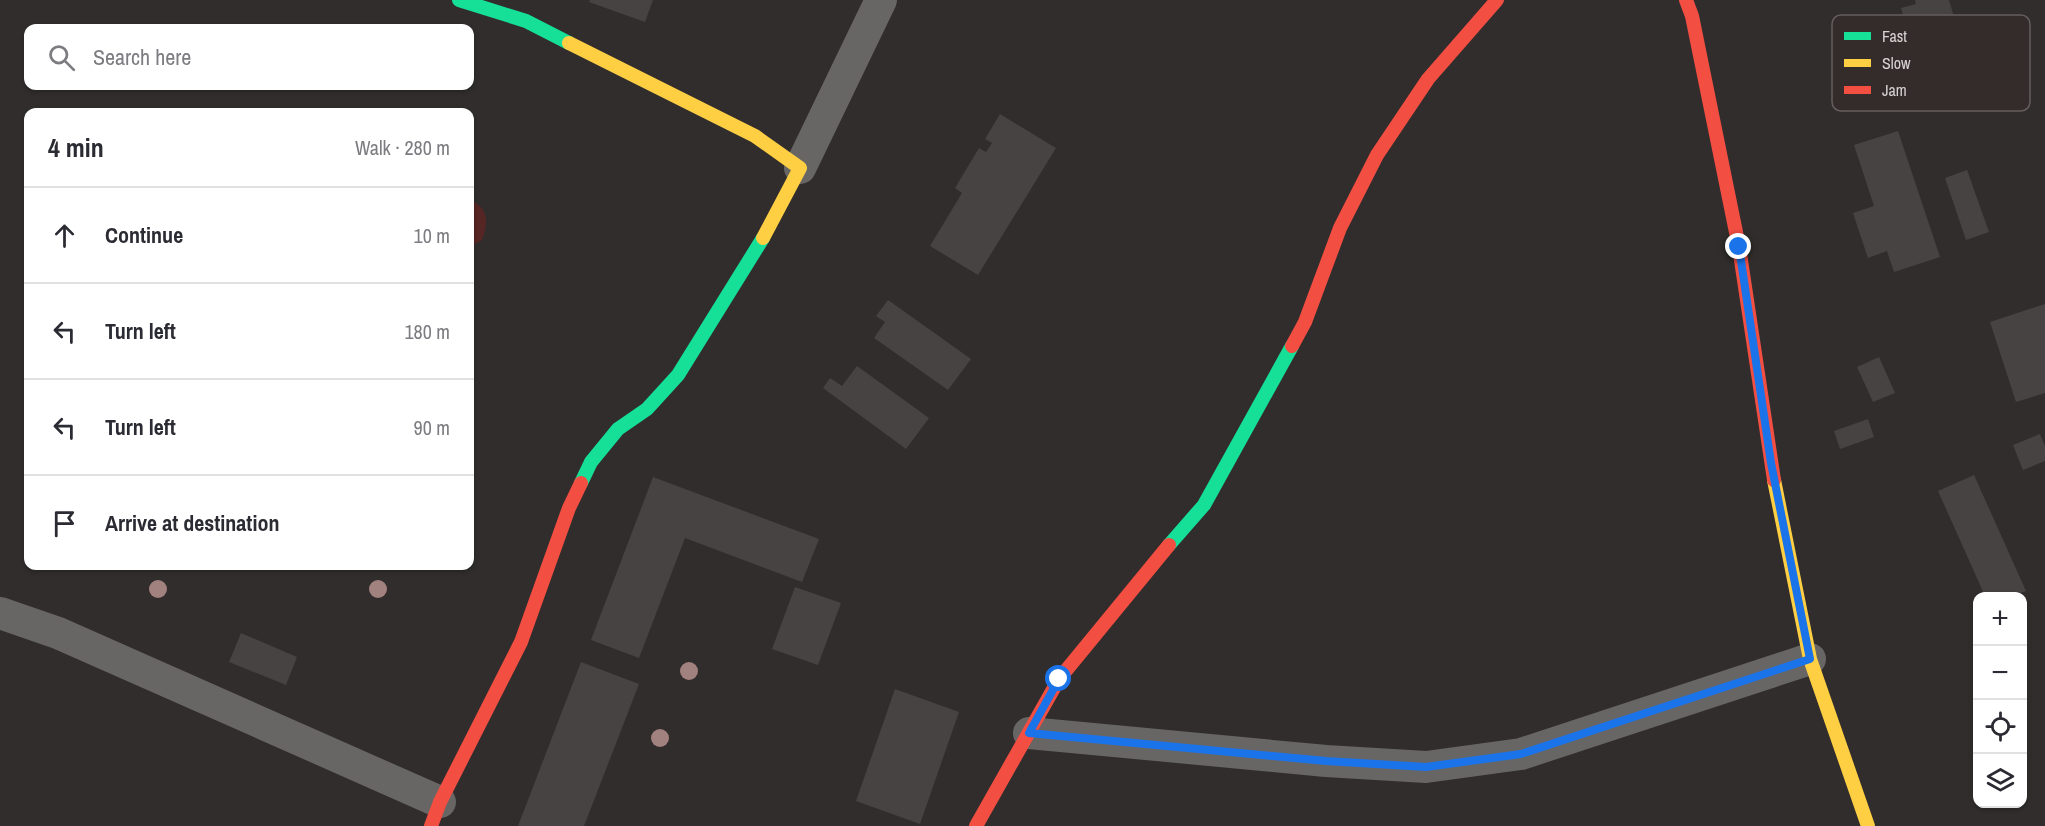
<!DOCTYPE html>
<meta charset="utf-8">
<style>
body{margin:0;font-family:"Archivo Narrow",sans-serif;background:#f2f2f3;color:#2b2b33}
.controls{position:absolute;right:18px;bottom:18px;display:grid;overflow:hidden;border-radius:12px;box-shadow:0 2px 4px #0004}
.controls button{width:54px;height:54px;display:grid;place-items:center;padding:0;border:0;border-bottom:2px solid #e1e1e2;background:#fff;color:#2b2b33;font:30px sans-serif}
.stop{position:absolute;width:18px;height:18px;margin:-14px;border:4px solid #1a73e8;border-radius:50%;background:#fff}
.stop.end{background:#1a73e8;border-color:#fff;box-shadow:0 2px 6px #0008}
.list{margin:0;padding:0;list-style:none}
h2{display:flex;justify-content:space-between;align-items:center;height:78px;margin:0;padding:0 24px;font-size:26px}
h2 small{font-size:20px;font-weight:400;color:#7c7c81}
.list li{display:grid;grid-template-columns:39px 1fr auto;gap:18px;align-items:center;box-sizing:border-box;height:96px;padding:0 24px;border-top:2px solid #e1e1e2}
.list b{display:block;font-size:22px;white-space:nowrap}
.list em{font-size:20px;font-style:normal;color:#7c7c81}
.icon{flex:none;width:33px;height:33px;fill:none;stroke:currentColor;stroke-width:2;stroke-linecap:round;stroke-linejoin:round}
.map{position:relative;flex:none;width:2045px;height:826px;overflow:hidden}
.search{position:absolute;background:#fff;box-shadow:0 2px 4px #0004;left:24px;top:24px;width:450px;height:66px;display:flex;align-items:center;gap:15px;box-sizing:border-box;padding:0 21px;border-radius:12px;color:#7c7c81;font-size:22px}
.panel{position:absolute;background:#fff;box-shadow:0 2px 4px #0004;left:24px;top:108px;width:450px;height:462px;border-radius:12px}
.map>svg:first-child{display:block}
.green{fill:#562624}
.building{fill:#474343}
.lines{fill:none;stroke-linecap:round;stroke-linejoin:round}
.street{stroke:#686565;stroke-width:32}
.fast{stroke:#16e098;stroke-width:14}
.slow{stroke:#ffcf43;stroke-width:14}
.jam{stroke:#f24e42;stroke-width:14}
.tree{fill:#a2827f}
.route{stroke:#1a73e8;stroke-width:8}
.key{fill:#332c2b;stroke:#655e5d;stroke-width:1.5}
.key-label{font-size:16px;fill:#d8d3d3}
</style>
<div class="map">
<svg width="2045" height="826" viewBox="0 0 2045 826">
<rect width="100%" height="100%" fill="#312d2d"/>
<path class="green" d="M470,200C488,208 489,221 482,240L470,247Z"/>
<path class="building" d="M590,0H653L645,22L589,2Z
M1915,0H1949L1976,90L1929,104L1918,68L1934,63L1925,33L1910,37L1901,8L1916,4Z
M1000,114L1056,148L978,275L930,246L962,193L955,188L979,148L986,152L992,143L985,139Z
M1898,131L1940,257L1894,272L1887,251L1868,258L1853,213L1874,206L1854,145Z
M1967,170L1989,232L1966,240L1945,178Z
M888,300L971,359L948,390L874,338L885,322L876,316Z
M2045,304V393L2016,402L1990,322Z
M1879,357L1895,393L1873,402L1857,367Z
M857,366L929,418L906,449L823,388L830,378L842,386Z
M1868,419L1874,437L1840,449L1834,431Z
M2040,434L2045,446V461L2023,470L2013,445Z
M1974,475L2026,591L2012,596H1985L1938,491Z
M653,477L819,539L802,582L685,538L639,658L591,640Z
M795,587L841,603L818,665L772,649Z
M241,633L297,657L286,685L229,662Z
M581,662L639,684L584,826H518Z
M895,689L959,712L920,824L856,801Z"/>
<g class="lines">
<path class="street" d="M800,168L881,0
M0,613L58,633L440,802
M1029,733L1326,761L1426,767L1521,754L1810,659"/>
<path class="fast" d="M459,0L526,21L569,43
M581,483L591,462L618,429L647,409L678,375L763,238
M1169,545L1204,505L1292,346"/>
<path class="slow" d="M569,43L755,136L800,168L763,238
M1774,480L1810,659L1868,826"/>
<path class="jam" d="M1686,0L1692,16L1739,247L1774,480
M1292,346L1305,322L1340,228L1377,155L1428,79L1497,0
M431,826L440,802L521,642L569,508L581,483
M976,826L1059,679L1169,545"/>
</g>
<g class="tree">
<circle cx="158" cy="589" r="9"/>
<circle cx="378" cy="589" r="9"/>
<circle cx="689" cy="671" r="9"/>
<circle cx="660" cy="738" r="9"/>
</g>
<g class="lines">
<path class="route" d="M1059,679L1029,733L1326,761L1426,767L1521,754L1810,659L1771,463L1739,247"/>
</g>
<rect x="1832" y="15" width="198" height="96" rx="9" class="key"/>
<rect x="1844" y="32" width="27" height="8" fill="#16e098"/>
<rect x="1844" y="59" width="27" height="8" fill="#ffcf43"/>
<rect x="1844" y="86" width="27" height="8" fill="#f24e42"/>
<g class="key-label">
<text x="1882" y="42">Fast</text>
<text x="1882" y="69">Slow</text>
<text x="1882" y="96">Jam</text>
</g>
</svg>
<div class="controls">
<button>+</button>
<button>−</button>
<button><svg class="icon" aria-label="locate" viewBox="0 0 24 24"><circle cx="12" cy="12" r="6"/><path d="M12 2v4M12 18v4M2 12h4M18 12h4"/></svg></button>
<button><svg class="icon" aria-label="layers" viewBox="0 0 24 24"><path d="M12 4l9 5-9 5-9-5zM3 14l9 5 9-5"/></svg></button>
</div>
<div class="stop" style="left:1059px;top:679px"></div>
<div class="stop end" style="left:1739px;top:247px"></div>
<div class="search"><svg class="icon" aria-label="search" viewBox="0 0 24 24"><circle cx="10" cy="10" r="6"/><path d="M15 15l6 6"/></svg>Search here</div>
<section class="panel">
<h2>4 min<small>Walk · 280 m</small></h2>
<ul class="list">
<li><svg class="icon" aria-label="ahead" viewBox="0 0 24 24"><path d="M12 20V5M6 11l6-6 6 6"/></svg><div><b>Continue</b></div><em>10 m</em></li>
<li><svg class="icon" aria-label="left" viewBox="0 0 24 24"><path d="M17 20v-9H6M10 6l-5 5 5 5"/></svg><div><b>Turn left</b></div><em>180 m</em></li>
<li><svg class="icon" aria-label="left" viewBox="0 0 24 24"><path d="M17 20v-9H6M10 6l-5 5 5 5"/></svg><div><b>Turn left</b></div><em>90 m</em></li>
<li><svg class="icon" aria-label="arrive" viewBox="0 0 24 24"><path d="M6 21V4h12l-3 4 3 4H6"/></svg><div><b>Arrive at destination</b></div></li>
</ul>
</section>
</div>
